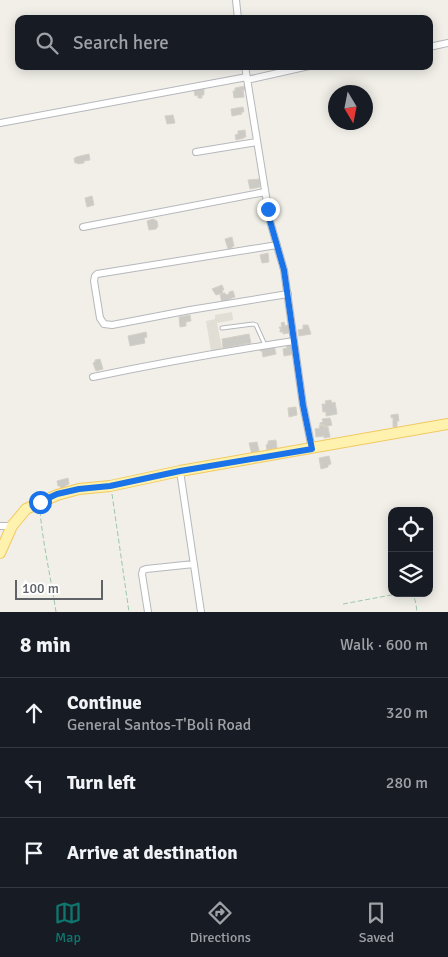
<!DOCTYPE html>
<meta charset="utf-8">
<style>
body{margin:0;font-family:Signika,sans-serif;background:#20242c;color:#f1f3f6}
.controls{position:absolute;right:15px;bottom:15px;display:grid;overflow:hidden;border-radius:10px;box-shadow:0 2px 12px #0003}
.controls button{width:45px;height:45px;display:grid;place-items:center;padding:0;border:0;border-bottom:1px solid #363941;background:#171b24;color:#f1f3f6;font:25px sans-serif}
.compass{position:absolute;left:328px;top:85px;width:45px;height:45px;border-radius:50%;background:#171b24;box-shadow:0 2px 12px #0003;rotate:170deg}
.scale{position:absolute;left:15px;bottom:12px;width:88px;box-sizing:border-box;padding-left:5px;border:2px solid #5f6368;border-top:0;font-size:14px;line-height:18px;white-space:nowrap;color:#5f6368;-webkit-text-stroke:4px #fff;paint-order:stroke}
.stop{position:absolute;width:15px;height:15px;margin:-11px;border:4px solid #1a73e8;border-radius:50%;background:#fff}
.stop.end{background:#1a73e8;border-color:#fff;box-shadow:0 1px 5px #0008}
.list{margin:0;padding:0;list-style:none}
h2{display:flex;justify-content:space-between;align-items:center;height:65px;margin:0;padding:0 20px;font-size:21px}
h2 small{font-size:16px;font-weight:400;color:#9ea1a6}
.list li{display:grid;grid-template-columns:32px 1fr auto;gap:15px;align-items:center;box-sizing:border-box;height:70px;padding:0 20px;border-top:1px solid #363941}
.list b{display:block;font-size:19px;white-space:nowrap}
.list p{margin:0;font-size:16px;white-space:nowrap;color:#9ea1a6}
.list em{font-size:16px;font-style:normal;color:#9ea1a6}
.icon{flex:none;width:28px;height:28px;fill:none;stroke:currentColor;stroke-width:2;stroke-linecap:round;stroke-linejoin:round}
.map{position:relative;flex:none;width:448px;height:612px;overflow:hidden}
.search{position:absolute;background:#171b24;box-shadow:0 2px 12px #0003;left:15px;right:15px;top:15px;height:55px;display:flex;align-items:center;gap:12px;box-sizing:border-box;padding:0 18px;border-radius:10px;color:#9ea1a6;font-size:19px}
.sheet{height:275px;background:#171b24}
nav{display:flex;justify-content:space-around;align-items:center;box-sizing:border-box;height:70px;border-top:1px solid #363941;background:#171b24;font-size:14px;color:#9ea1a6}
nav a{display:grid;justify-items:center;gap:2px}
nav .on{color:#0f766e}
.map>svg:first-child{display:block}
.education{fill:#e1ded6}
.building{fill:#cccac5;stroke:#d6d1c6}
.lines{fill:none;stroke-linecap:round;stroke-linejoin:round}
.lane-casing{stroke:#b5b8bc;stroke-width:5}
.street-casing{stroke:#b5b8bc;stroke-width:8}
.primary-casing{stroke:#f2c960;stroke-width:12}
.path{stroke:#9cc7a9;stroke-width:1;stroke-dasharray:5 2.5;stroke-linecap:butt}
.lane{stroke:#fff;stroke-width:3}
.street{stroke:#fff;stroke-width:6}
.primary{stroke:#fff2af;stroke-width:10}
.route{stroke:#1a73e8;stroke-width:6}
</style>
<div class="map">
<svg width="448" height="612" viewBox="0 0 448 612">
<rect width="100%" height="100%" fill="#f1efe8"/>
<path class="education" d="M232,312L233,320L217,323L222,349L211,351L206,321L215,319V315Z"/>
<path class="building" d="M245,86L246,90H243L244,97L234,98L233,91H235V88Z
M204,89V95H202V98H198V95L195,96L194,90Z
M243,107L244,112H241L242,114L232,116L231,109Z
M173,115L175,123L167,124L165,116Z
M245,130L246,137H244V138L236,140L235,135L238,134V131Z
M89,154L90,160L84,161V163L78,164L77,163H75L74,158H76V157Z
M259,179L260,187L250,189L248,180Z
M92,196L94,205L87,207L85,198Z
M153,219L157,221L158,226L156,229L149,230L147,221Z
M232,237L234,246L232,247V248L228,249L225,239Z
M268,253L269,262L262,263L260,255Z
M222,285L224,290H222L223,293L216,295L212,289Z
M233,291L235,297L229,299V301L222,303L220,294L225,293L226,295L229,294V292Z
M190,315L191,321L186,322V326L180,327L179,317Z
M284,322L285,326L288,325L289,333L283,334V332H280V330L282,329H280L279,327H282L281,323Z
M303,325H308L311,334L299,336L298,330L303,329Z
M146,332L147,337L144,338L145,343L130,346L128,336Z
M249,334L251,343L223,348L222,339Z
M274,345L276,354L263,357L262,351H260L259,347Z
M293,345L295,354L284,356L283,349L287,348L286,346Z
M100,359L103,369L96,371L93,363L95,362V360Z
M331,400L332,403L335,402L337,414L326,416V412H323L322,404H326L325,401Z
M296,407L297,415L289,417L288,408Z
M398,414L399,421H397V427H393V417L391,418V415Z
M330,418L332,425L324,427V424L320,425V423L323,422L322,419Z
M324,425V427H328L330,437L324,438V436L316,437L315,429L320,428L319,426Z
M276,440L277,448L267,450L266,445L268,444V441Z
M257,442L259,451L255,452L256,454L252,455L249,443Z
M329,456L331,464L328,465V467L321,469L319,458Z
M68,478L69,484L65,486L66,488L61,489L60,486H58L57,481Z"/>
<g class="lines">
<defs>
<path id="lane" d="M222,328L253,324L256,325L265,345"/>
<path id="street" d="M236,0L238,19
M429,47L448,43
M245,66L270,221L284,270L303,405L312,449
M247,80L309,66
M0,123L247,77
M196,152L257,142
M83,227L265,192
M277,245L97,274L95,276L94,281L100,318L104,324L112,325L190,310L288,294
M93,377C160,363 227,351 294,341
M180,471L201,612
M0,526H12
M148,612L142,574L143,570L146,569L194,564"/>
<path id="primary" d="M0,553L12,526L26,509L57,495L79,489L110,486L180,471L448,424"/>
</defs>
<use href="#lane" class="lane-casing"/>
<use href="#street" class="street-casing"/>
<use href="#primary" class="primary-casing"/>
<path class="path" d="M112,494L129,612
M40,511C43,545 51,578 56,612
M409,593C416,596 416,605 417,612
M343,604L402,593"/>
<use href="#lane" class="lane"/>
<use href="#street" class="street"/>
<use href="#primary" class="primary"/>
</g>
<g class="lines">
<path class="route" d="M40,502L57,494L79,489L110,486L180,471L312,449L303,405L284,270L270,221L268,209"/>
</g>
</svg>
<div class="controls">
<button><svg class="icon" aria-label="locate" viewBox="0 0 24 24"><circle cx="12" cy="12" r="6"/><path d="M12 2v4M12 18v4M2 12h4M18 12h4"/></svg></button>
<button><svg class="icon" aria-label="layers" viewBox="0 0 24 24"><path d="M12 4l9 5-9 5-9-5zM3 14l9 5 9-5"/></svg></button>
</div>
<svg class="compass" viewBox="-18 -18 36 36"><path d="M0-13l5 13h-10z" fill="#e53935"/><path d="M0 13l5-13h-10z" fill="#9ea1a6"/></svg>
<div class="scale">100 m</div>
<div class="stop" style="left:40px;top:502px"></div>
<div class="stop end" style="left:268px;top:209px"></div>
<div class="search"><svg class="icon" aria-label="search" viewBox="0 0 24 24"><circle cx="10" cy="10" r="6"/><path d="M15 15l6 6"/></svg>Search here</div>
</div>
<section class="sheet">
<h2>8 min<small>Walk · 600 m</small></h2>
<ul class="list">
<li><svg class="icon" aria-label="ahead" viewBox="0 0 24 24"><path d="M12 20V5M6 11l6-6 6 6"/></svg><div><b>Continue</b><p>General Santos-T'Boli Road</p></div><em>320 m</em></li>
<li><svg class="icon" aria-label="left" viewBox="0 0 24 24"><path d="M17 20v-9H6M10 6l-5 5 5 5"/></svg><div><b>Turn left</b></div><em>280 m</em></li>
<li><svg class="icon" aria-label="arrive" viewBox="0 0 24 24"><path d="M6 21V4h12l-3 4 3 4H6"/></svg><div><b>Arrive at destination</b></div></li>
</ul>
</section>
<nav>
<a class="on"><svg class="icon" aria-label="map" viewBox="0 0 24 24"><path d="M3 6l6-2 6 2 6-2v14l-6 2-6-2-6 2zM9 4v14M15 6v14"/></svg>Map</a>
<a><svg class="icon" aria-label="directions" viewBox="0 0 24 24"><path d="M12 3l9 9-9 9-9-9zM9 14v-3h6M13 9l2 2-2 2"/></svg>Directions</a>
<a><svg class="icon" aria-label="saved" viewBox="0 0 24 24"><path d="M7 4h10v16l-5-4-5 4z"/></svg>Saved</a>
</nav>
